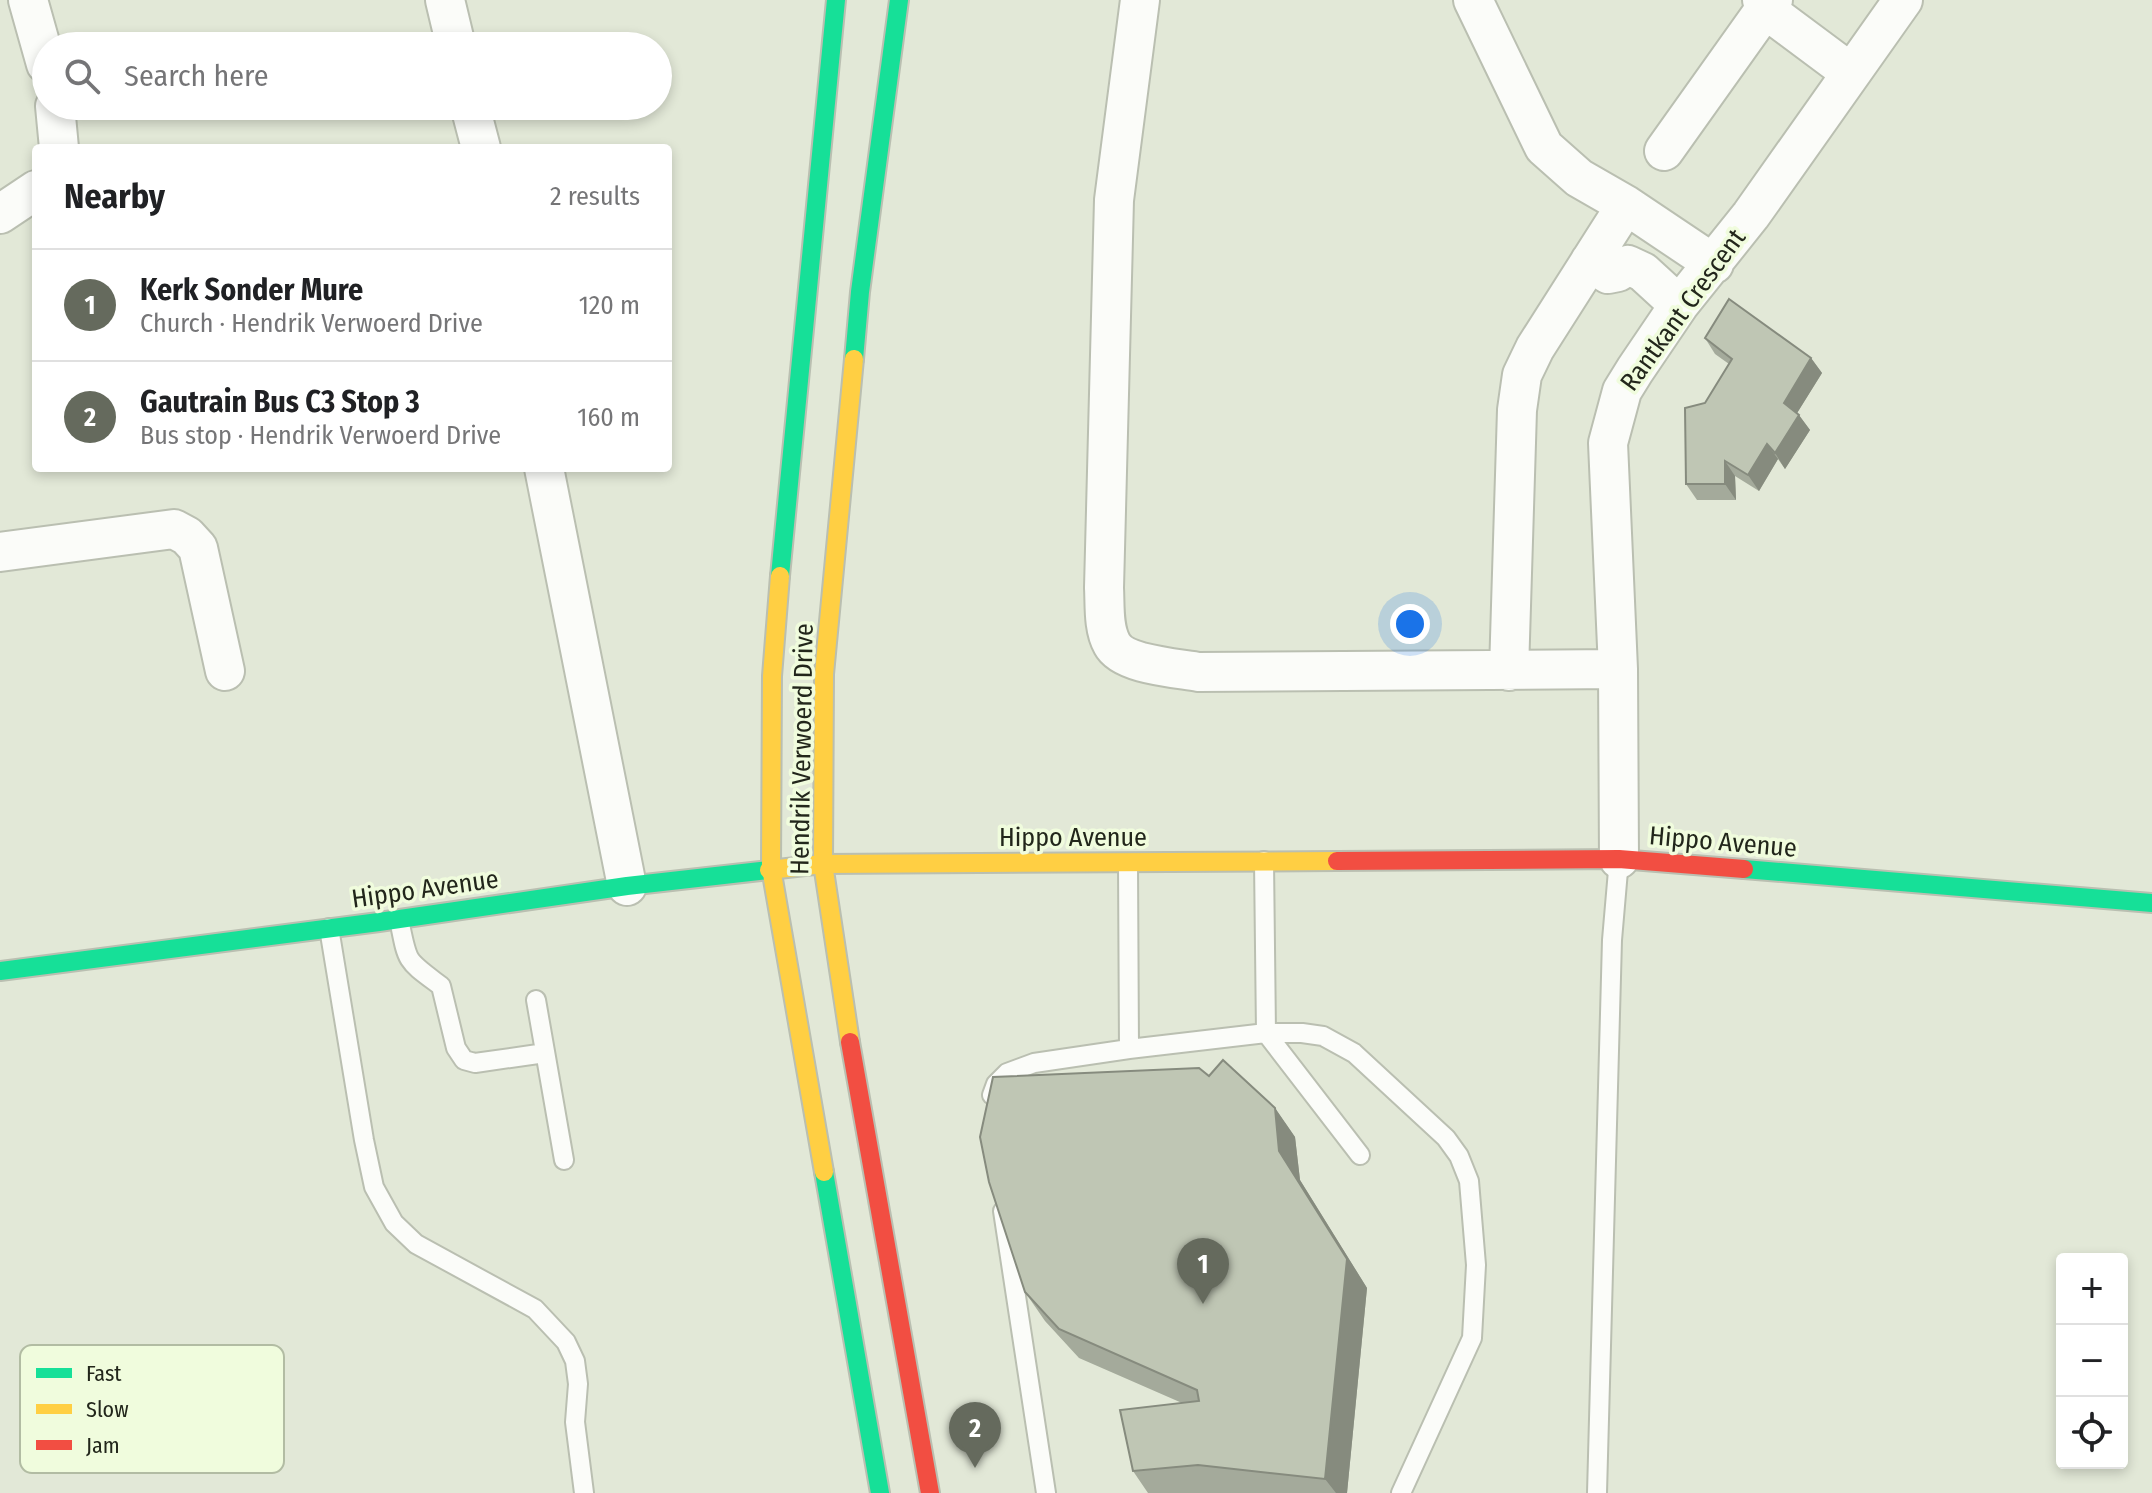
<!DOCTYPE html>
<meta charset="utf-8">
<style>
body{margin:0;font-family:"Fira Sans Condensed",sans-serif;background:#f2f2f2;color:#202124}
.controls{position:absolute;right:24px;bottom:24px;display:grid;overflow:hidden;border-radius:8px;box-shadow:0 4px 12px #0003}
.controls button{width:72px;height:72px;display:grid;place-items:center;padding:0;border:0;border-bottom:2px solid #e0e0e0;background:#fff;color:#202124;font:40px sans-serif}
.you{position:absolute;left:1410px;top:624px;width:28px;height:28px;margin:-20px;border:6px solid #fff;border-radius:50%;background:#1a73e8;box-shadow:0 0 0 12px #1a73e833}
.badge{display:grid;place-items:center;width:52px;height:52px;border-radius:50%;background:#656a5d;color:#fff;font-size:26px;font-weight:700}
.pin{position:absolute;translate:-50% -66px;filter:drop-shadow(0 2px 4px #0008)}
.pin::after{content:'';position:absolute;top:42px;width:28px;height:24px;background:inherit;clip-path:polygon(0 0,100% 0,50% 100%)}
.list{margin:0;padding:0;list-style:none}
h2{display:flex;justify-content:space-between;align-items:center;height:104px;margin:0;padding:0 32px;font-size:34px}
h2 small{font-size:26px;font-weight:400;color:#757577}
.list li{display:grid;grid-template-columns:52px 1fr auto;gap:24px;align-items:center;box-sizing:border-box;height:112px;padding:0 32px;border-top:2px solid #e0e0e0}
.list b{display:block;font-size:30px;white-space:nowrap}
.list p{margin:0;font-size:26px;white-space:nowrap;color:#757577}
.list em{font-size:26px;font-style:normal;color:#757577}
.icon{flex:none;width:44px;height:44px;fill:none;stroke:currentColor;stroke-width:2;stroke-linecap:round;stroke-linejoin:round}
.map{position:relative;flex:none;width:2152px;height:1493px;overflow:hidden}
.search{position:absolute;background:#fff;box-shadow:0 4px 12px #0003;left:32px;top:32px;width:640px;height:88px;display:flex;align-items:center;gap:20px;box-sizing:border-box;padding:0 28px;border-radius:44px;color:#757577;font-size:30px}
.panel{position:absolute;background:#fff;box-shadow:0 4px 12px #0003;left:32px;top:144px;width:640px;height:328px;border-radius:8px}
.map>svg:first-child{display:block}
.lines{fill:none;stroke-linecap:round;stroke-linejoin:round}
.lane-casing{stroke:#babfb1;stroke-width:22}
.street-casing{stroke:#babfb1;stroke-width:42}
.fast-casing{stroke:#babfb1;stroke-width:22}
.slow-casing{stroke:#babfb1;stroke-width:22}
.jam-casing{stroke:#babfb1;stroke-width:22}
.lane{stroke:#fbfcf9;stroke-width:18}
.street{stroke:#fbfcf9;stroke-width:38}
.fast{stroke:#16e098;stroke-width:18}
.slow{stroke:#ffcf43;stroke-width:18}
.jam{stroke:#f24e42;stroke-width:18}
.wall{fill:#a4aa9b}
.shaded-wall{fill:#868b7e}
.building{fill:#bfc6b4;stroke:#868b7e;stroke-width:2}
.labels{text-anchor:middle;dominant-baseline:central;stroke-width:7;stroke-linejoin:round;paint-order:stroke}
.street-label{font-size:26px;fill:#22261b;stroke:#f0fcdd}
.key{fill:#f0fcdd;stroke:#b2bca3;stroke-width:2}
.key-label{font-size:22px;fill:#22261b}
</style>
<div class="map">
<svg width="2152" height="1493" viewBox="0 0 2152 1493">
<rect width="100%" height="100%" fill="#e2e8d7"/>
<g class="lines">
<defs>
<path id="lane" d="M1264,861L1266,1033L1360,1155
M1128,864L1129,1049
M399,919C408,964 405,959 441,986L456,1048L464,1060L475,1063L545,1053
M329,928L364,1140L374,1187L394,1223L416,1244L535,1309L566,1342L575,1361L578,1384L575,1422L584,1493
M536,1000L564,1160
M992,1095L996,1084L1007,1073L1034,1063L1129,1049L1266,1033H1302L1323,1036L1354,1053L1446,1138L1459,1156L1469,1181L1476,1265L1472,1338L1401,1493
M1003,1211L1046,1493
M1597,1493L1612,940L1619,859"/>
<path id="street" d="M28,0L46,64
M445,0L456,46
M1140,0L1114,200L1104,588C1105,605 1103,628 1112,644C1123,665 1177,668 1199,672L1618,669
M1473,0L1544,147L1579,178L1626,205L1714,264
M1773,0L1765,9L1851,73
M55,106L59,148
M470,106L481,148
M1664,151L1765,9L1762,0
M0,214L36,190
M1590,261L1608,274L1618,272L1628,265L1643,272L1679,305
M544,468L627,886
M0,552L174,529L187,536L198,548L225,671
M1509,671L1517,410L1522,375L1535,348L1626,205
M1619,859L1618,669L1608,443L1622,391L1635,370L1679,305L1751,215L1903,0"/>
<path id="fast" d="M854,359L860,292L899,0
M780,576L836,0
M1744,869L2152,903
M0,971L379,922L627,886L769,870
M824,1172L880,1493"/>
<path id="slow" d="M780,576L772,676L771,868L824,1172
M769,870L823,864L1337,861
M850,1042L823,864L824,674L854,359"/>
<path id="jam" d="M1337,861L1619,859L1744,869
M850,1042L930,1493"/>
</defs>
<use href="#lane" class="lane-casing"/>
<use href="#street" class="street-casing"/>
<use href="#fast" class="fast-casing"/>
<use href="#slow" class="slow-casing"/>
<use href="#jam" class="jam-casing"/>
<use href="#lane" class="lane"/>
<use href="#street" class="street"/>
<use href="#fast" class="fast"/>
<use href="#slow" class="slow"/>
<use href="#jam" class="jam"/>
</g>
<path class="wall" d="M1705,338L1811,358L1822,373L1797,413L1810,430L1785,469L1778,459L1759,491L1735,476L1736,500H1697L1686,484L1705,403L1729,364L1715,354Z
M1209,1076L1275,1108L1295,1137L1300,1180L1367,1288L1347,1493H1148L1133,1471L1182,1403L1079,1358L1045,1321L1025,1292Z"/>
<path class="shaded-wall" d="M1811,358L1822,373L1794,418L1784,403Z
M1799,415L1810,430L1785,469L1775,453Z
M1767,444L1778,459L1759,491L1748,475Z
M1725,461L1735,476L1736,500L1725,484Z
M1275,1108L1295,1137L1300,1180L1367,1288L1347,1493H1336L1325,1479L1279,1151Z"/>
<path class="building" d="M1729,299L1811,358L1784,403L1799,415L1775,453L1767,444L1748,475L1725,461V484H1686L1685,408L1705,403L1732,359L1705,338Z
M1223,1060L1275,1108L1279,1151L1347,1259L1325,1479L1198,1465L1133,1471L1120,1410L1199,1401L1197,1390L1059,1329L1025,1292L989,1182L980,1137L993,1077L1199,1068L1209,1076Z"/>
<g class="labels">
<g class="street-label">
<text transform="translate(1683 310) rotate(-54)">Rantkant Crescent</text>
<text transform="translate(802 749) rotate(-89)">Hendrik Verwoerd Drive</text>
<text x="1073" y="837">Hippo Avenue</text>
<text transform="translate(1723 842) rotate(5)">Hippo Avenue</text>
<text transform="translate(425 889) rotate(-8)">Hippo Avenue</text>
</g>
</g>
<rect x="20" y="1345" width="264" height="128" rx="12" class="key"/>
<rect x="36" y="1368" width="36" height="10" fill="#16e098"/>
<rect x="36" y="1404" width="36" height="10" fill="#ffcf43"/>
<rect x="36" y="1440" width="36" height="10" fill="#f24e42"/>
<g class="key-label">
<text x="86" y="1381">Fast</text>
<text x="86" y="1417">Slow</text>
<text x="86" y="1453">Jam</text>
</g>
</svg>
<div class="controls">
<button>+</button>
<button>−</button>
<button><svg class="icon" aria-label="locate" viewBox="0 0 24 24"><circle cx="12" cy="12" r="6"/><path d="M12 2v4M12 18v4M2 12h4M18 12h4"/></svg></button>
</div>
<div class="you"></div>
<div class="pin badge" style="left:1203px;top:1304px">1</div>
<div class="pin badge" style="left:975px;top:1468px">2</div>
<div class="search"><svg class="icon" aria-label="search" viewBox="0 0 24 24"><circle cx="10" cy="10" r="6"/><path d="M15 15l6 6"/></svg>Search here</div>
<section class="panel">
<h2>Nearby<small>2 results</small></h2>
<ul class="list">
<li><span class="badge">1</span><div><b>Kerk Sonder Mure</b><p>Church · Hendrik Verwoerd Drive</p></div><em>120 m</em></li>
<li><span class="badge">2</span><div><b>Gautrain Bus C3 Stop 3</b><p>Bus stop · Hendrik Verwoerd Drive</p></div><em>160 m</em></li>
</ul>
</section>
</div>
